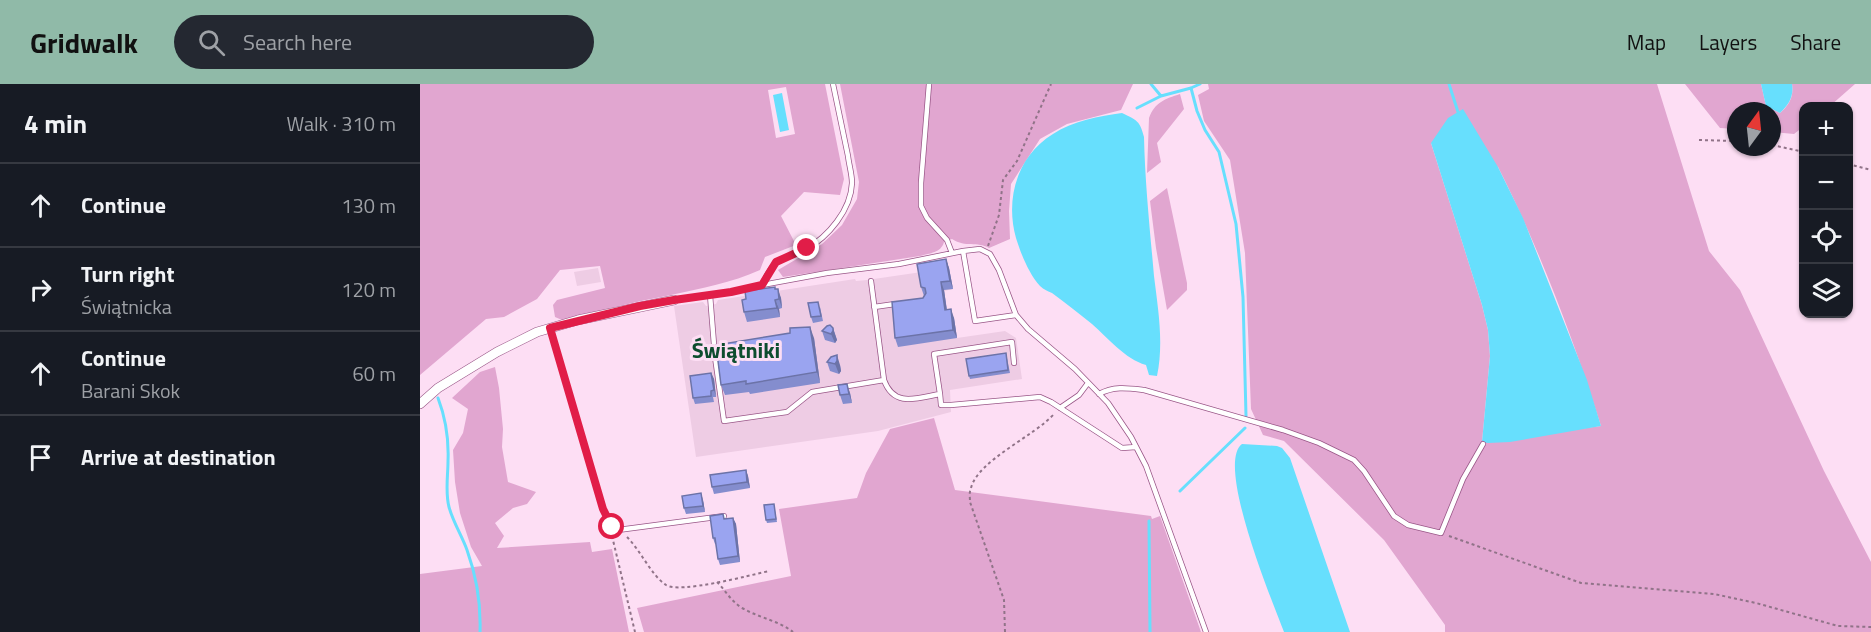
<!DOCTYPE html>
<meta charset="utf-8">
<style>
body{margin:0;font-family:"Titillium Web",sans-serif;background:#242831;color:#f1f3f6}
.controls{position:absolute;right:18px;top:18px;display:grid;overflow:hidden;border-radius:12px;box-shadow:0 2px 4px #0004}
.controls button{width:54px;height:54px;display:grid;place-items:center;padding:0;border:0;border-bottom:2px solid #363941;background:#171b24;color:#f1f3f6;font:30px sans-serif}
.compass{position:absolute;left:1307px;top:18px;width:54px;height:54px;border-radius:50%;background:#171b24;box-shadow:0 2px 4px #0004;rotate:15deg}
.stop{position:absolute;width:18px;height:18px;margin:-14px;border:4px solid #e11d48;border-radius:50%;background:#fff}
.stop.end{background:#e11d48;border-color:#fff;box-shadow:0 2px 6px #0008}
.list{margin:0;padding:0;list-style:none}
h2{display:flex;justify-content:space-between;align-items:center;height:78px;margin:0;padding:0 24px;font-size:26px}
h2 small{font-size:20px;font-weight:400;color:#9ea1a6}
.list li{display:grid;grid-template-columns:39px 1fr auto;gap:18px;align-items:center;box-sizing:border-box;height:84px;padding:0 24px;border-top:2px solid #363941}
.list b{display:block;font-size:22px;white-space:nowrap}
.list p{margin:0;font-size:20px;white-space:nowrap;color:#9ea1a6}
.list em{font-size:20px;font-style:normal;color:#9ea1a6}
.icon{flex:none;width:33px;height:33px;fill:none;stroke:currentColor;stroke-width:2;stroke-linecap:round;stroke-linejoin:round}
.map{position:relative;flex:none;width:1451px;height:548px;overflow:hidden}
header{display:flex;align-items:center;gap:36px;box-sizing:border-box;height:84px;padding:0 30px;background:#90baa8;color:#111}
header strong{font-size:28px}
nav{display:flex;gap:33px;margin-inline-start:auto;font-size:21px}
.search{width:420px;height:54px;background:#242831;display:flex;align-items:center;gap:15px;box-sizing:border-box;padding:0 21px;border-radius:33px;color:#9ea1a6;font-size:22px}
main{display:flex}
aside{flex:1;background:#171b24}
.map>svg:first-child{display:block}
.built{fill:#eecce4}
.green{fill:#e1a6d0;fill-rule:evenodd}
.water{fill:#67dffd}
.lines{fill:none;stroke-linecap:round;stroke-linejoin:round}
.stream{stroke:#67dffd;stroke-width:3}
.lane-casing{stroke:#995687;stroke-width:6}
.street-casing{stroke:#995687;stroke-width:10}
.path{stroke:#907388;stroke-width:2;stroke-dasharray:3 3;stroke-linecap:butt}
.lane{stroke:#fff;stroke-width:4.5}
.street{stroke:#fff;stroke-width:9}
.wall{fill:#848dce}
.shaded-wall{fill:#6c73a8}
.building{fill:#9aa4f0;stroke:#6c73a8;stroke-width:1.5}
.route{stroke:#e11d48;stroke-width:8}
.labels{text-anchor:middle;dominant-baseline:central;stroke-width:6;stroke-linejoin:round;paint-order:stroke}
.neighbourhood-label{font-size:22px;font-weight:bold;fill:#0e4d2f;stroke:#fddef4}
</style>
<header>
<strong>Gridwalk</strong>
<div class="search"><svg class="icon" aria-label="search" viewBox="0 0 24 24"><circle cx="10" cy="10" r="6"/><path d="M15 15l6 6"/></svg>Search here</div>
<nav><a>Map</a><a>Layers</a><a>Share</a></nav>
</header>
<main>
<aside>
<h2>4 min<small>Walk · 310 m</small></h2>
<ul class="list">
<li><svg class="icon" aria-label="ahead" viewBox="0 0 24 24"><path d="M12 20V5M6 11l6-6 6 6"/></svg><div><b>Continue</b></div><em>130 m</em></li>
<li><svg class="icon" aria-label="right" viewBox="0 0 24 24"><path d="M7 20v-9h11M14 6l5 5-5 5"/></svg><div><b>Turn right</b><p>Świątnicka</p></div><em>120 m</em></li>
<li><svg class="icon" aria-label="ahead" viewBox="0 0 24 24"><path d="M12 20V5M6 11l6-6 6 6"/></svg><div><b>Continue</b><p>Barani Skok</p></div><em>60 m</em></li>
<li><svg class="icon" aria-label="arrive" viewBox="0 0 24 24"><path d="M6 21V4h12l-3 4 3 4H6"/></svg><div><b>Arrive at destination</b></div></li>
</ul>
</aside>
<div class="map">
<svg width="1451" height="548" viewBox="0 0 1451 548">
<rect width="100%" height="100%" fill="#fddef4"/>
<path class="built" d="M178,184L181,198L157,202L154,188Z
M529,184L533,205L524,207L528,234H534L537,254L585,247L596,254L602,295L530,306L531,328L458,347L276,373L254,222L283,218L286,222L296,220L298,216L435,195L436,197L447,196Z"/>
<path class="green" d="M0,0H405L424,95L420,111L384,108L361,132L376,161L345,173L340,186C311,199 282,204 251,211C214,218 178,227 142,236L135,233L133,221L137,216L185,204L180,182L140,186L117,215L84,233L66,235L0,291ZM366,3L375,50L356,54L348,6Z
M420,0H713L701,26L647,40L620,55L591,100L589,127L590,155L569,164C557,157 546,164 532,155L524,158C521,169 510,169 500,172L363,193L358,186L402,160L422,141L437,115L439,98Z
M788,0H1237L1289,167L1320,206L1404,387L1451,478V548H1025V541L964,456L864,357L843,351L831,325L825,169L810,76L784,37L778,11L789,5ZM1011,59L1078,83C1120,166 1153,254 1181,342L1062,358L1070,272L1068,246L1062,221Z
M1265,0H1341L1346,22L1360,29C1369,21 1374,13 1372,0H1435L1410,22H1384L1383,43L1374,50L1352,48V27H1316V45L1300,44Z
M760,10L764,25L737,59L741,78L727,89L729,34C735,18 745,15 760,10Z
M747,104L767,199V206L747,226L736,164L730,117Z
M75,283L79,304L83,345L82,363L88,398L116,408L107,420L93,424L75,439L84,452L77,464L170,458L172,468L192,465L209,548H0V490L62,482L51,463L40,429L35,398L33,366L43,349L48,325L32,314L60,288Z
M514,334L535,406L731,432L732,435L740,432L781,548H224L217,524L371,492L359,425L437,414L446,389L470,345Z"/>
<path class="water" d="M1341,0H1372C1374,12 1369,21 1360,29L1346,22Z
M362,9L369,46L360,48L353,11Z
M1043,25L1078,83L1103,134L1167,296L1181,342L1090,358L1068,359L1062,358L1070,272L1068,246L1062,221L1011,59L1028,34Z
M702,29C717,36 720,37 724,53C725,99 730,146 734,192C738,225 744,259 737,292L729,291L726,281C705,275 688,254 672,240C659,230 646,219 632,209C628,207 624,206 620,202C609,190 601,170 596,154C585,115 597,72 633,50C652,37 680,32 702,29Z
M822,360L857,362L862,364L870,374L930,548H864C853,519 795,380 822,360Z"/>
<g class="lines">
<path class="stream" d="M731,0L741,12
M1029,0L1038,28
M771,4L777,27L785,46L799,68L816,140L823,213L826,332
M717,24L741,12L771,4L780,0
M18,314C26,335 29,354 28,377C28,392 25,408 29,423C33,438 42,452 47,466C56,491 61,521 60,548
M760,407L825,344
M729,437L730,548"/>
<defs>
<path id="lane" d="M509,0L501,99V122L507,134L527,156L532,169
M543,167L555,237L596,231
M451,197L464,296
M342,201L407,189L479,180L543,167L560,165L570,170L579,186L596,231L608,245L655,285L688,319L711,353L726,382L786,548
M290,211L295,273L304,337L367,328L392,308L464,296C474,324 497,314 520,310L514,270L592,258L594,279
M254,216L311,208L342,201C356,171 360,178 386,165C408,153 431,126 432,99C432,90 429,81 428,72C423,48 418,24 413,0
M454,223L475,220
M130,244L183,425L192,443L198,446L304,432
M520,310L521,321H531L620,313L631,318L702,364L716,363
M679,310C694,302 707,304 724,306L863,346L899,359L934,376L944,387L974,432L988,441L1021,449L1043,395L1063,360
M640,324L659,311L668,299"/>
<path id="street" d="M0,320L18,304L77,268L117,248L158,236L254,216"/>
</defs>
<use href="#lane" class="lane-casing"/>
<use href="#street" class="street-casing"/>
<path class="path" d="M1279,56L1316,57
M1352,61L1384,68
M1428,80L1451,86
M568,162L579,131L583,96L597,77L631,0
M192,452L215,548
M1029,452L1161,499L1294,510L1336,519L1418,542L1451,543
M207,453C221,467 231,491 246,501C259,510 331,491 349,487
M297,498C306,507 312,519 324,525C340,534 359,537 373,548
M585,548L584,516L550,418C550,414 549,408 551,404C558,376 615,352 635,329"/>
<use href="#lane" class="lane"/>
<use href="#street" class="street"/>
</g>
<path class="wall" d="M526,175L529,184L533,205L524,206L527,226L534,234L537,254L478,263L475,254L504,212L501,203Z
M356,205L361,214L362,224L359,225L360,233L327,238L324,228Z
M400,223L403,237L393,239L391,233Z
M413,244L417,256L415,259L405,256L402,247Z
M394,254L400,299L330,310L329,308L305,311L301,301Z
M586,269L590,289L550,295L549,292Z
M407,278L420,281L421,287L419,290L410,287Z
M291,289L294,295L296,313H293L294,318L275,320L273,314Z
M430,309L432,319L423,320L420,311Z
M326,386L328,392L330,404L294,410L292,403Z
M283,416L285,428L266,430L264,424Z
M354,420L357,438L347,439L346,436Z
M313,434L316,440L320,478L300,481L298,475L296,460H295L293,454L304,435Z"/>
<path class="shaded-wall" d="M526,175L529,184L533,205L530,197Z
M521,198L524,206L528,235L525,226Z
M358,205L361,214L362,224L359,215Z
M355,216L359,225L360,233L357,224Z
M531,225L534,234L537,254L533,246Z
M390,243L394,254L400,299L397,288Z
M413,244L417,256L415,259L411,250Z
M417,271L420,281L421,287L419,290L415,280Z
M291,289L294,295L296,313L294,306Z
M427,300L430,309L432,319L429,310Z
M326,386L328,392L330,404L327,398Z
M281,409L283,416L285,428L283,422Z
M313,434L316,440L320,478L318,472Z"/>
<path class="building" d="M526,175L530,197L521,198L525,226L531,225L533,246L475,254L472,218L503,214L506,209L505,204L501,203L497,180Z
M355,203V205H358L359,215L355,216L357,224L324,228L322,216L326,215L325,207Z
M398,218L401,232L391,233L388,219Z
M410,241L413,244V247L411,250L402,247L407,242Z
M390,243L397,288L326,300V297L301,301L296,261L370,249V244Z
M586,269L588,286L549,292L546,275Z
M417,271V277L415,280L407,278L411,273Z
M291,289L294,306L291,307V312L273,314L270,292Z
M427,300L429,310L420,311L418,301Z
M326,386L327,398L292,403L290,391Z
M281,409L283,422L264,424L262,412Z
M354,420L356,435L346,436L344,421Z
M303,430L304,435L313,434L318,472L298,475L295,454H293L290,432Z"/>
<g class="lines">
<path class="route" d="M192,443L183,425L130,244L220,222L254,216L311,208L342,201L356,178L387,164"/>
</g>
<g class="labels">
<g class="neighbourhood-label">
<text x="316" y="266">Świątniki</text>
</g>
</g>
</svg>
<div class="controls">
<button>+</button>
<button>−</button>
<button><svg class="icon" aria-label="locate" viewBox="0 0 24 24"><circle cx="12" cy="12" r="6"/><path d="M12 2v4M12 18v4M2 12h4M18 12h4"/></svg></button>
<button><svg class="icon" aria-label="layers" viewBox="0 0 24 24"><path d="M12 4l9 5-9 5-9-5zM3 14l9 5 9-5"/></svg></button>
</div>
<svg class="compass" viewBox="-18 -18 36 36"><path d="M0-13l5 13h-10z" fill="#e53935"/><path d="M0 13l5-13h-10z" fill="#9ea1a6"/></svg>
<div class="stop" style="left:192px;top:443px"></div>
<div class="stop end" style="left:387px;top:164px"></div>
</div>
</main>
